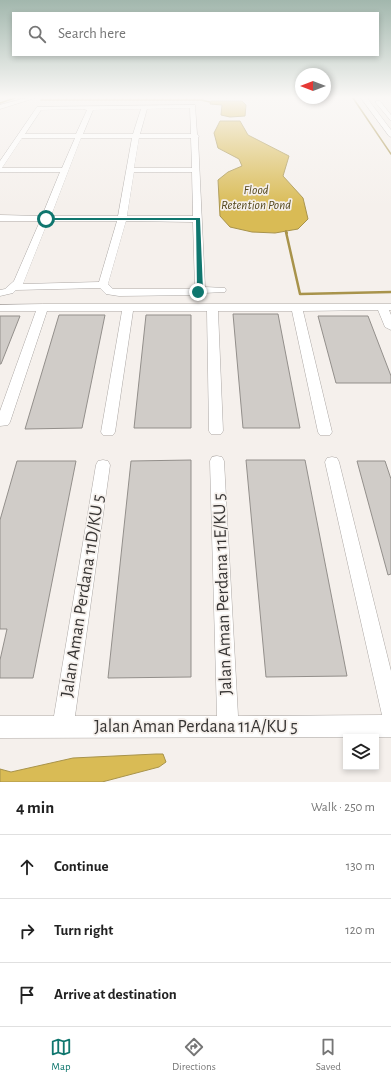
<!DOCTYPE html>
<meta charset="utf-8">
<style>
body{margin:0;font-family:"Alegreya Sans",sans-serif;background:#f2f2f2;color:#222}
.controls{position:absolute;right:12px;bottom:12px;display:grid;overflow:hidden;border-radius:0px;box-shadow:0 2px 6px #0003}
.controls button{width:36px;height:36px;display:grid;place-items:center;padding:0;border:0;border-bottom:1px solid #e0e0e0;background:#fff;color:#222;font:20px sans-serif}
.compass{position:absolute;left:295px;top:68px;width:36px;height:36px;border-radius:50%;background:#fff;box-shadow:0 2px 6px #0003;rotate:270deg}
.stop{position:absolute;width:12px;height:12px;margin:-9px;border:3px solid #0f766e;border-radius:50%;background:#fff}
.stop.end{background:#0f766e;border-color:#fff;box-shadow:0 1px 4px #0008}
.list{margin:0;padding:0;list-style:none}
h2{display:flex;justify-content:space-between;align-items:center;height:52px;margin:0;padding:0 16px;font-size:17px}
h2 small{font-size:13px;font-weight:400;color:#767676}
.list li{display:grid;grid-template-columns:26px 1fr auto;gap:12px;align-items:center;box-sizing:border-box;height:64px;padding:0 16px;border-top:1px solid #e0e0e0}
.list b{display:block;font-size:15px;white-space:nowrap}
.list em{font-size:13px;font-style:normal;color:#767676}
.icon{flex:none;width:22px;height:22px;fill:none;stroke:currentColor;stroke-width:2;stroke-linecap:round;stroke-linejoin:round}
.map{position:relative;flex:none;width:391px;height:782px;overflow:hidden}
.search{position:absolute;background:#fff;box-shadow:0 2px 6px #0003;left:12px;right:12px;top:12px;height:44px;display:flex;align-items:center;gap:10px;box-sizing:border-box;padding:0 14px;border-radius:0px;color:#767676;font-size:15px}
.sheet{height:244px;background:#fff}
nav{display:flex;justify-content:space-around;align-items:center;box-sizing:border-box;height:56px;border-top:1px solid #e0e0e0;background:#fff;font-size:11px;color:#767676}
nav a{display:grid;justify-items:center;gap:2px}
nav .on{color:#0f766e}
.map>svg:first-child{display:block}
.water{fill:#d9bb55;stroke:#a8934b}
.lines{fill:none;stroke-linecap:round;stroke-linejoin:round}
.stream-far2{stroke:#a8934b;stroke-width:1.5}
.stream-far1{stroke:#a8934b;stroke-width:2}
.stream{stroke:#a8934b;stroke-width:2.5}
.building{fill:#d0ccc8;stroke:#938f8b}
.minor-casing{stroke:#ada8a5;stroke-width:1}
.minor{fill:#fff;fill-rule:evenodd}
.route{fill:#0f766e}
.labels{text-anchor:middle;dominant-baseline:central;stroke-width:3.5;stroke-linejoin:round;paint-order:stroke}
.far-water-label{font-size:13px;font-style:italic;fill:#54481d;stroke:#f5f0ec}
.near-street-label{font-size:18px;fill:#373534;stroke:#f5f0ec}
</style>
<div class="map">
<svg width="391" height="782" viewBox="0 0 391 782">
<rect width="100%" height="100%" fill="#f5f0ec"/>
<path class="water" d="M211,101H242L246,105L245,116L230,117L221,115L222,105L210,104Z
M220,121H240L248,135L289,156L283,176L303,198L308,219L298,229L275,233L252,232L230,227L220,216L218,180L228,172L242,166L239,159L218,148L214,133Z
M156,754H163L166,762L159,767L102,782H0V769L11,772L73,758Z"/>
<g class="lines">
<path class="stream-far2" d="M353,98L391,154
M41,100H201L210,102
M0,103L15,98"/>
<path class="stream-far1" d="M286,231L287,233"/>
<path class="stream" d="M286,232L300,294L391,292"/>
</g>
<path class="building" d="M233,314H278L300,428H243Z
M59,315H105L82,428L25,429Z
M146,315H191V428H134Z
M0,316H20L1,364H0Z
M318,316H368L391,376V383H336Z
M191,460V677L108,678L131,461Z
M246,460H305L347,676L266,677Z
M17,461H76L33,678H0V660L7,629H0V520Z
M357,461H385L391,479V574L388,575Z"/>
<g class="lines">
<defs>
<path id="minor" d="M26,98H35L0,109V105Z
M361,98H367L391,130V137L389,136Z
M376,101H380L391,115V121L376,103Z
M195,105L197,134L199,136L198,138L205,287L225,288L226,290L225,292L203,293L198,295L119,296L106,294L100,288L16,290L13,293L0,296V290L5,289L14,281L40,221H0V215L42,216L60,172H0V161L37,107ZM190,108L191,134H140L147,109ZM83,109L87,110L76,134H25L41,110ZM141,109L133,134H83L93,110ZM22,138H75L62,168H2ZM81,138H132L118,216H51ZM139,138H191L192,168H134ZM134,172H192L193,216H127ZM48,221H117L99,282L23,284ZM126,221L193,222L195,289H113L108,284Z
M43,304H391V310H389L391,315V330L385,327L378,310L303,311L332,432L330,435H320L318,432L292,311H218L223,431L221,434H211L209,431L207,311H133L115,432L113,435H103L101,432L122,311H47L10,422L8,425L0,426V411L36,311H0V305Z
M217,456L222,457L224,461L238,716L382,715L325,462L327,458L332,457L337,458L339,462L391,671V737L0,738V716H54L96,465L98,461L103,460L108,461L110,465L75,716H217L210,461L212,457Z"/>
</defs>
<use href="#minor" class="minor-casing"/>
<use href="#minor" class="minor"/>
</g>
<linearGradient id="sky" x2="0" y2="1"><stop stop-color="#a2b7ad"/><stop offset="0.47" stop-color="#faf8f6"/><stop offset="1" stop-color="#faf8f6" stop-opacity="0"/></linearGradient>
<rect width="391" height="207" fill="url(#sky)"/>
<path class="route" d="M44,218H200L203,290L200,293L195,292L197,289L196,220H46Z"/>
<g class="labels">
<g class="far-water-label">
<text x="256" y="190">Flood<tspan x="256" dy="15">Retention Pond</tspan></text>
</g>
<g class="near-street-label">
<text transform="translate(223 594) rotate(-92)">Jalan Aman Perdana 11E/KU 5</text>
<text transform="translate(83 596) rotate(-81)">Jalan Aman Perdana 11D/KU 5</text>
<text x="196" y="727">Jalan Aman Perdana 11A/KU 5</text>
</g>
</g>
</svg>
<div class="controls">
<button><svg class="icon" aria-label="layers" viewBox="0 0 24 24"><path d="M12 4l9 5-9 5-9-5zM3 14l9 5 9-5"/></svg></button>
</div>
<svg class="compass" viewBox="-18 -18 36 36"><path d="M0-13l5 13h-10z" fill="#e53935"/><path d="M0 13l5-13h-10z" fill="#767676"/></svg>
<div class="stop" style="left:46px;top:219px"></div>
<div class="stop end" style="left:198px;top:292px"></div>
<div class="search"><svg class="icon" aria-label="search" viewBox="0 0 24 24"><circle cx="10" cy="10" r="6"/><path d="M15 15l6 6"/></svg>Search here</div>
</div>
<section class="sheet">
<h2>4 min<small>Walk · 250 m</small></h2>
<ul class="list">
<li><svg class="icon" aria-label="ahead" viewBox="0 0 24 24"><path d="M12 20V5M6 11l6-6 6 6"/></svg><div><b>Continue</b></div><em>130 m</em></li>
<li><svg class="icon" aria-label="right" viewBox="0 0 24 24"><path d="M7 20v-9h11M14 6l5 5-5 5"/></svg><div><b>Turn right</b></div><em>120 m</em></li>
<li><svg class="icon" aria-label="arrive" viewBox="0 0 24 24"><path d="M6 21V4h12l-3 4 3 4H6"/></svg><div><b>Arrive at destination</b></div></li>
</ul>
</section>
<nav>
<a class="on"><svg class="icon" aria-label="map" viewBox="0 0 24 24"><path d="M3 6l6-2 6 2 6-2v14l-6 2-6-2-6 2zM9 4v14M15 6v14"/></svg>Map</a>
<a><svg class="icon" aria-label="directions" viewBox="0 0 24 24"><path d="M12 3l9 9-9 9-9-9zM9 14v-3h6M13 9l2 2-2 2"/></svg>Directions</a>
<a><svg class="icon" aria-label="saved" viewBox="0 0 24 24"><path d="M7 4h10v16l-5-4-5 4z"/></svg>Saved</a>
</nav>
